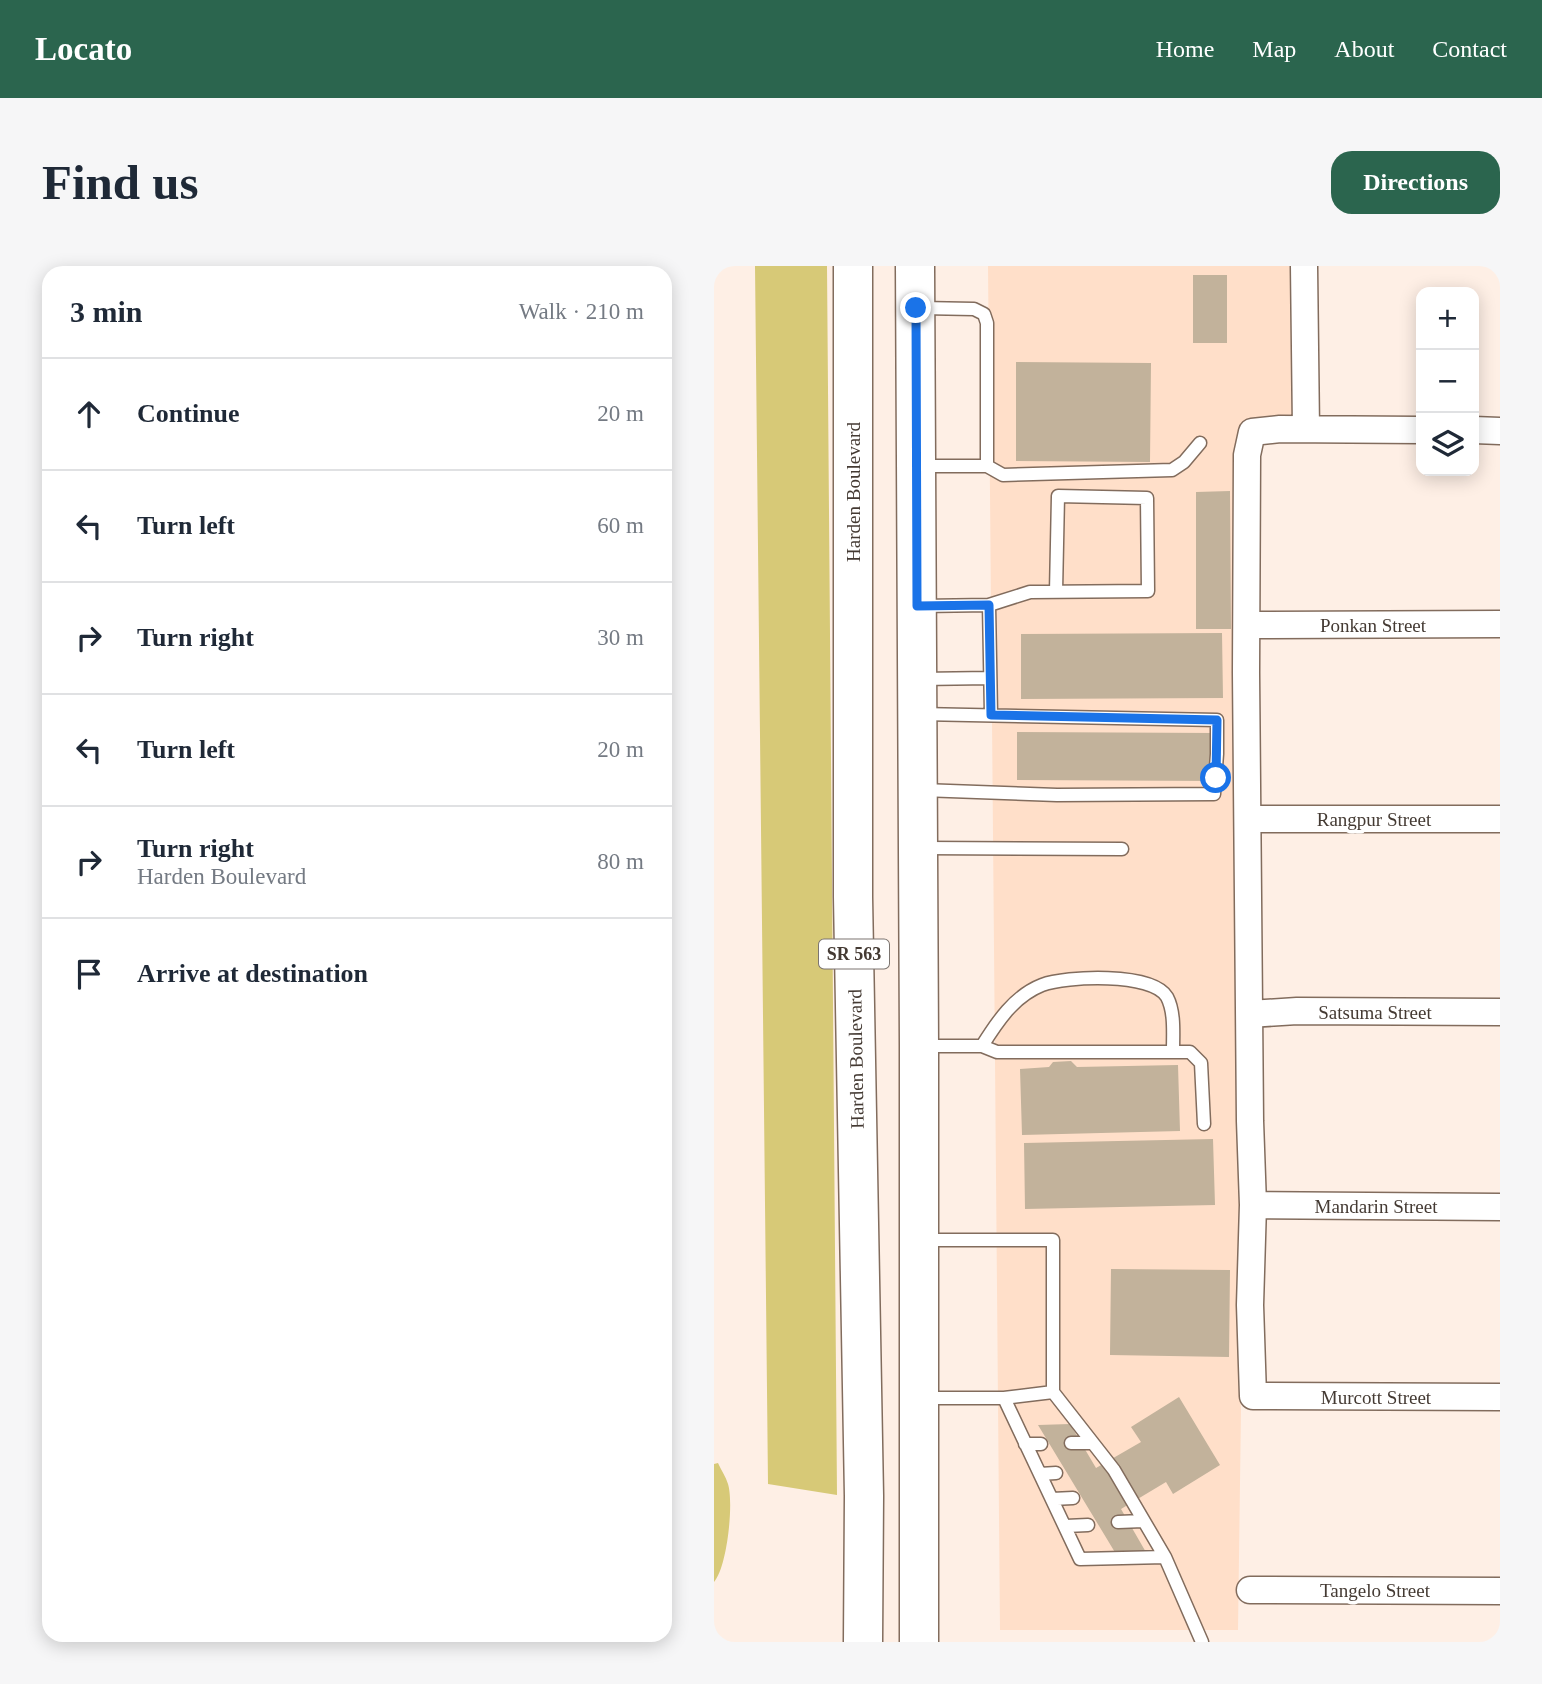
<!DOCTYPE html>
<meta charset="utf-8">
<style>
body{margin:0;font-family:Georgia,serif;background:#f6f6f7;color:#1f2937}
.controls{position:absolute;right:21px;top:21px;display:grid;overflow:hidden;border-radius:14px;box-shadow:0 4px 18px #0003}
.controls button{width:63px;height:63px;display:grid;place-items:center;padding:0;border:0;border-bottom:2px solid #e0e1e3;background:#fff;color:#1f2937;font:35px sans-serif}
.stop{position:absolute;width:21px;height:21px;margin:-16px;border:5px solid #1a73e8;border-radius:50%;background:#fff}
.stop.end{background:#1a73e8;border-color:#fff;box-shadow:0 2px 7px #0008}
.list{margin:0;padding:0;list-style:none}
h2{display:flex;justify-content:space-between;align-items:center;height:91px;margin:0;padding:0 28px;font-size:30px}
h2 small{font-size:23px;font-weight:400;color:#747a83}
.list li{display:grid;grid-template-columns:46px 1fr auto;gap:21px;align-items:center;box-sizing:border-box;height:112px;padding:0 28px;border-top:2px solid #e0e1e3}
.list b{display:block;font-size:26px;white-space:nowrap}
.list p{margin:0;font-size:23px;white-space:nowrap;color:#747a83}
.list em{font-size:23px;font-style:normal;color:#747a83}
.icon{flex:none;width:38px;height:38px;fill:none;stroke:currentColor;stroke-width:2;stroke-linecap:round;stroke-linejoin:round}
.map{position:relative;flex:none;width:786px;height:1376px;overflow:hidden;border-radius:21px}
header{display:flex;align-items:center;gap:42px;box-sizing:border-box;height:98px;padding:0 35px;background:#2b654e;color:#fff}
header strong{font-size:33px}
nav{display:flex;gap:38px;margin-inline-start:auto;font-size:24px}
.intro{display:flex;align-items:center;justify-content:space-between;box-sizing:border-box;height:168px;padding:0 42px}
h1{margin:0;font-size:49px}
.button{padding:18px 32px;border-radius:21px;background:#2b654e;color:#fff;font-size:24px;font-weight:700}
main{display:flex;gap:42px;padding:0 42px}
aside{flex:1;background:#fff;border-radius:21px;box-shadow:0 4px 18px #0003}
.map>svg:first-child{display:block}
.built{fill:#ffdfc9}
.water{fill:#d7c977}
.building{fill:#c2b29b}
.lines{fill:none;stroke-linecap:round;stroke-linejoin:round}
.lane-casing{stroke:#826c5d;stroke-width:15}
.street-casing{stroke:#826c5d;stroke-width:29}
.primary-casing{stroke:#826c5d;stroke-width:41}
.lane{stroke:#fff;stroke-width:12}
.street{stroke:#fff;stroke-width:26}
.primary{stroke:#fff;stroke-width:38}
.route{stroke:#1a73e8;stroke-width:9}
.labels{text-anchor:middle;dominant-baseline:central;stroke-width:7;stroke-linejoin:round;paint-order:stroke}
.shield{fill:#fff;stroke:#7c7570;stroke-width:2}
.shield-label{font-size:18px;font-weight:bold;fill:#443a33}
.street-label{font-size:19px;fill:#443a33;stroke:#fff}
</style>
<header>
<strong>Locato</strong>
<nav><a>Home</a><a>Map</a><a>About</a><a>Contact</a></nav>
</header>
<div class="intro"><h1>Find us</h1><a class="button">Directions</a></div>
<main>
<aside>
<h2>3 min<small>Walk · 210 m</small></h2>
<ul class="list">
<li><svg class="icon" aria-label="ahead" viewBox="0 0 24 24"><path d="M12 20V5M6 11l6-6 6 6"/></svg><div><b>Continue</b></div><em>20 m</em></li>
<li><svg class="icon" aria-label="left" viewBox="0 0 24 24"><path d="M17 20v-9H6M10 6l-5 5 5 5"/></svg><div><b>Turn left</b></div><em>60 m</em></li>
<li><svg class="icon" aria-label="right" viewBox="0 0 24 24"><path d="M7 20v-9h11M14 6l5 5-5 5"/></svg><div><b>Turn right</b></div><em>30 m</em></li>
<li><svg class="icon" aria-label="left" viewBox="0 0 24 24"><path d="M17 20v-9H6M10 6l-5 5 5 5"/></svg><div><b>Turn left</b></div><em>20 m</em></li>
<li><svg class="icon" aria-label="right" viewBox="0 0 24 24"><path d="M7 20v-9h11M14 6l5 5-5 5"/></svg><div><b>Turn right</b><p>Harden Boulevard</p></div><em>80 m</em></li>
<li><svg class="icon" aria-label="arrive" viewBox="0 0 24 24"><path d="M6 21V4h12l-3 4 3 4H6"/></svg><div><b>Arrive at destination</b></div></li>
</ul>
</aside>
<div class="map">
<svg width="786" height="1376" viewBox="0 0 786 1376">
<rect width="100%" height="100%" fill="#feefe5"/>
<path class="built" d="M274,0H577L580,150L536,152L526,163V939L524,1039L527,1144L524,1364H286Z"/>
<path class="water" d="M41,0H113L123,1229L54,1218Z
M4,1197C7,1204 12,1211 14,1218C20,1237 13,1302 0,1316V1198Z"/>
<path class="building" d="M479,9H513V77H479Z
M302,96L437,97L436,196L302,195Z
M516,225L517,363H482V226Z
M508,367L509,432L307,433V368Z
M303,466L501,467V515L303,514Z
M357,795L363,801L464,799L466,865L308,869L306,803L335,801L339,796Z
M499,873L501,939L311,943L310,877Z
M397,1003L516,1004L515,1091L396,1089Z
M465,1131L506,1199L459,1228L452,1216L407,1243L433,1288H402L324,1159L356,1158L382,1202L427,1176L417,1161Z"/>
<g class="lines">
<defs>
<path id="lane" d="M207,42L260,43L270,48L273,57V200
M206,200H273L289,209L458,204L470,196L486,177
M275,339L277,448
M207,340L275,339L316,326L434,325L433,232L344,230L342,326
M206,413L276,412
M206,448L503,454V488L500,528L343,529L208,524
M208,582L408,583
M207,780H268L283,786H476L487,797L490,858
M268,780C283,756 300,730 328,719C352,710 438,706 453,731C461,746 459,768 459,784
M209,974H339V1126L290,1132H209
M339,1126L400,1204L451,1291
M290,1132L366,1293L451,1291L488,1376
M357,1177H379
M311,1178H327
M326,1208L342,1207
M338,1233L359,1232
M404,1256L429,1255
M352,1260L374,1259"/>
<path id="street" d="M590,0L592,163
M707,164L566,163L538,166L533,189L532,407L536,855L539,939L536,1039L539,1130L786,1131
M760,164L786,165
M533,359L786,358
M534,553H786
M536,748L583,745L786,746
M539,939L786,941
M536,1324L786,1325"/>
<path id="primary" d="M139,0V631L150,1230L149,1376
M201,0L205,780V1376"/>
</defs>
<use href="#lane" class="lane-casing"/>
<use href="#street" class="street-casing"/>
<use href="#primary" class="primary-casing"/>
<use href="#lane" class="lane"/>
<use href="#street" class="street"/>
<use href="#primary" class="primary"/>
</g>
<g class="lines">
<path class="route" d="M202,42L203,340L275,339L277,449L503,454L502,512"/>
</g>
<g class="labels">
<rect class="shield" x="105" y="673.5" width="70" height="29" rx="5"/>
<g class="shield-label">
<text x="140" y="688">SR 563</text>
</g>
<g class="street-label">
<text transform="translate(139 226) rotate(-90)">Harden Boulevard</text>
<text x="659" y="359">Ponkan Street</text>
<text x="660" y="553">Rangpur Street</text>
<text x="661" y="746">Satsuma Street</text>
<text transform="translate(142 793) rotate(-91)">Harden Boulevard</text>
<text x="662" y="940">Mandarin Street</text>
<text x="662" y="1131">Murcott Street</text>
<text x="661" y="1324">Tangelo Street</text>
</g>
</g>
</svg>
<div class="controls">
<button>+</button>
<button>−</button>
<button><svg class="icon" aria-label="layers" viewBox="0 0 24 24"><path d="M12 4l9 5-9 5-9-5zM3 14l9 5 9-5"/></svg></button>
</div>
<div class="stop" style="left:502px;top:512px"></div>
<div class="stop end" style="left:202px;top:42px"></div>
</div>
</main>
